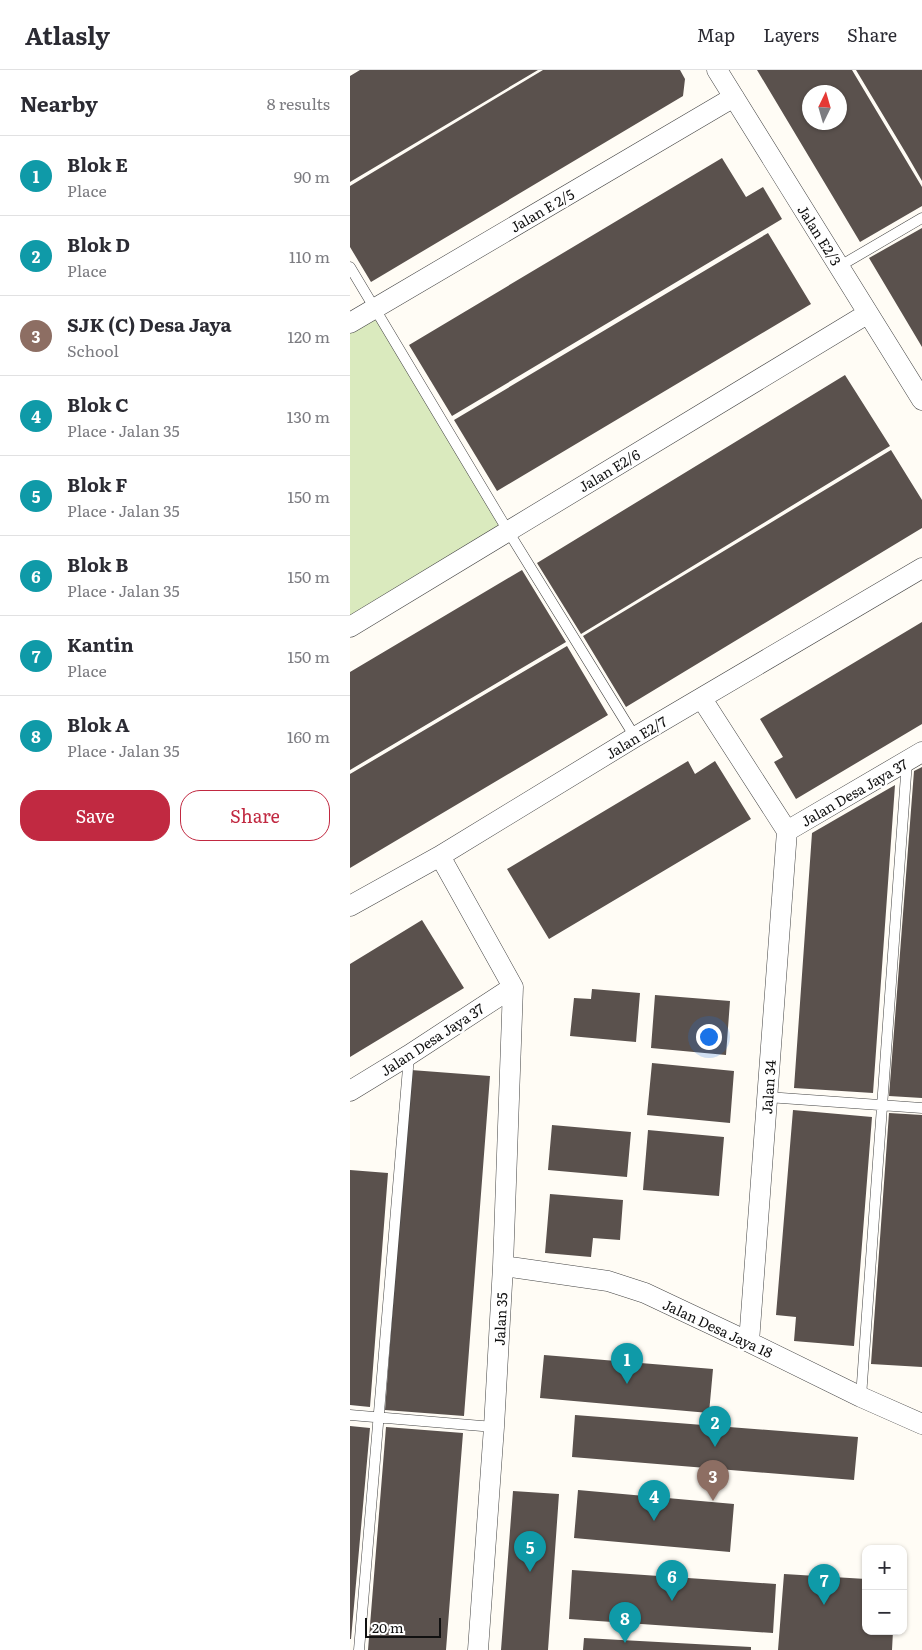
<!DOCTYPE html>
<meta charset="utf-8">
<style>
body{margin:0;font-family:Literata,serif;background:#f2f2f3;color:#2b2b33}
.controls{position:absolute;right:15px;bottom:15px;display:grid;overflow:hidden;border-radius:10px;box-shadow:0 1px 4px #0004}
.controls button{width:45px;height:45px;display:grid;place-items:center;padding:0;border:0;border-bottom:1px solid #e1e1e2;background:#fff;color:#2b2b33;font:25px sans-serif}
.compass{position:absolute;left:452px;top:15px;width:45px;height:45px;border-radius:50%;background:#fff;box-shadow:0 1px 4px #0004;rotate:5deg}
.scale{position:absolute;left:15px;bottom:12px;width:76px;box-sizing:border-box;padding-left:5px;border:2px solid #111;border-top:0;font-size:14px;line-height:18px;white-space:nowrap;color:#111;-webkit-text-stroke:4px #fff;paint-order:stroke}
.you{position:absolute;left:358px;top:966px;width:18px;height:18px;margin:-12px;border:4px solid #fff;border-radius:50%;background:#1a73e8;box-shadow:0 0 0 8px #1a73e833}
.badge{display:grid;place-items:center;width:32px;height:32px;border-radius:50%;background:#c12941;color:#fff;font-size:16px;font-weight:700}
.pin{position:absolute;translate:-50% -41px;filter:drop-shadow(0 1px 2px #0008)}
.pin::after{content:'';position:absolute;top:26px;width:18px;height:15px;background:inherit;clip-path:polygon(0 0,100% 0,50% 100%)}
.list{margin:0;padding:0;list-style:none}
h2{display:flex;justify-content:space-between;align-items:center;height:65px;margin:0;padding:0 20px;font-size:21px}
h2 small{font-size:16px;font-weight:400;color:#7c7c81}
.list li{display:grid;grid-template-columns:32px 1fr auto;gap:15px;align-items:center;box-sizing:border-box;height:80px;padding:0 20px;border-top:1px solid #e1e1e2}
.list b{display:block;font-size:19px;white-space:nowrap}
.list p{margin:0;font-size:16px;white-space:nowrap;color:#7c7c81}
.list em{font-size:16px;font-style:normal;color:#7c7c81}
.actions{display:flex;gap:10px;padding:15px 20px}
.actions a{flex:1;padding:11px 0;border:1px solid #c12941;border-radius:20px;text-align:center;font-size:18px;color:#c12941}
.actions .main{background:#c12941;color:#fff}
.map{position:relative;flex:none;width:572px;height:1580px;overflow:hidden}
header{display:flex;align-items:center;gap:30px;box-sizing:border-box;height:70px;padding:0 25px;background:#fff;border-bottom:1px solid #e1e1e2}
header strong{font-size:24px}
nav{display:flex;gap:28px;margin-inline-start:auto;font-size:18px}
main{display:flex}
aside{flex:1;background:#fff}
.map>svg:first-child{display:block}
.park{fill:#daeabe}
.building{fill:#5a514d;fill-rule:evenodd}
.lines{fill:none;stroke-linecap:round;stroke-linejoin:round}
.service-casing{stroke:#444;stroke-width:11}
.minor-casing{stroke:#444;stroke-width:21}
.service{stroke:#fff;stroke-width:10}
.minor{stroke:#fff;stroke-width:20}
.labels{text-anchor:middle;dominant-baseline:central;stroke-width:5;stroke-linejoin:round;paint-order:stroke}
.street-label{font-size:14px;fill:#111;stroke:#fff}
</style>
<header>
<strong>Atlasly</strong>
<nav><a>Map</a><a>Layers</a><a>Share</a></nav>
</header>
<main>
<aside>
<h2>Nearby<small>8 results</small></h2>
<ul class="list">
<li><span class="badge" style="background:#0f9aa8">1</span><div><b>Blok E</b><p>Place</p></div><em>90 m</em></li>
<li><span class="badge" style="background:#0f9aa8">2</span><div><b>Blok D</b><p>Place</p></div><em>110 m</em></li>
<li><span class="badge" style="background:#8d6e63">3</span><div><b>SJK (C) Desa Jaya</b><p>School</p></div><em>120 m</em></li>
<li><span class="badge" style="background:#0f9aa8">4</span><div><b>Blok C</b><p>Place · Jalan 35</p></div><em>130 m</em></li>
<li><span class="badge" style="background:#0f9aa8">5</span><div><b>Blok F</b><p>Place · Jalan 35</p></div><em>150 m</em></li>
<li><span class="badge" style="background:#0f9aa8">6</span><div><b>Blok B</b><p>Place · Jalan 35</p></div><em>150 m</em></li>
<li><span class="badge" style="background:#0f9aa8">7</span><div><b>Kantin</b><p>Place</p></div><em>150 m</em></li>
<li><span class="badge" style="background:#0f9aa8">8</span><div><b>Blok A</b><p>Place · Jalan 35</p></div><em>160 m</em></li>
</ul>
<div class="actions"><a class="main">Save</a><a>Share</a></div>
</aside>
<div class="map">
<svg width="572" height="1580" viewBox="0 0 572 1580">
<rect width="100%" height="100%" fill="#fffcf5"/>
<path class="park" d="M25,238L158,461L0,557V253Z"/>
<path class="building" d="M10,0H188L0,112V6Z
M193,0H330L335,9L333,26L21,212L0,177V116Z
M407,0H502L572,117V136L510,172ZM459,22H490V52H459Z
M506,0H572V111L557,85Z
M372,88L396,127L413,117L432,149L102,346L59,275Z
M572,158V277L519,188Z
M418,163L461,234L147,421L104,350Z
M495,305L540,376L231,564L187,493Z
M541,380L572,430V458L276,637L233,566Z
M172,500L216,572L0,700V602Z
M572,552V654L446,729L424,692L433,687L410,649Z
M217,576L258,645L0,798V704Z
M338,691L345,704L365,691L401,749L199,869L157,799Z
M572,697V1028L539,1026L564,701Z
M545,715L523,1023L444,1018L462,763Z
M72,850L114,918L0,987V894Z
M242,919L290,923L286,972L220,966L224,928L241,929Z
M305,925L380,931L376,985L301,978Z
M302,993L384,1001L380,1053L297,1045Z
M61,1000L140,1006L114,1346L35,1340Z
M443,1040L522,1047L504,1276L444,1271L446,1247L426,1245Z
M539,1043L572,1045V1297L521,1294Z
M202,1055L281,1062L277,1107L198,1100Z
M298,1060L374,1067L369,1126L293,1120Z
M0,1100L38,1103L20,1337L0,1335Z
M200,1124L273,1130L270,1170L243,1168L241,1187L195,1183Z
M194,1285L363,1299L359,1343L190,1328Z
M225,1345L508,1367L504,1410L222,1387Z
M0,1356L20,1358L1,1569H0Z
M36,1357L113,1363L96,1580H18Z
M228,1420L384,1434L380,1482L224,1468Z
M163,1421L209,1424L198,1580H151Z
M222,1500L426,1514L423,1563L219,1549Z
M434,1504L516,1509V1561H543L542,1580H428Z
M234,1568L401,1577V1580H233Z"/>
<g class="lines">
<defs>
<path id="service" d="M490,196L572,148
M0,197L158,461L285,667
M417,1027L572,1038
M511,1327L557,691
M0,1345L144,1357
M9,1580L59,986"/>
<path id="minor" d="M367,0L572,330
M0,253L384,27
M0,557L517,244
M352,629L437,761
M437,761L572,682
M90,786L163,917
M0,836L90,786L285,667L572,498
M0,1021L59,985L163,917
M153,1196L258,1211L295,1223L399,1272L511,1327L572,1354
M399,1272L437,761
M128,1580L144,1357L153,1196L163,917"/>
</defs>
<use href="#service" class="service-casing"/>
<use href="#minor" class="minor-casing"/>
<use href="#service" class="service"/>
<use href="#minor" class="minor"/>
</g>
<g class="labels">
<g class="street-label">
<text transform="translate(192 140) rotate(-30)">Jalan E 2/5</text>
<text transform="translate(470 165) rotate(58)">Jalan E2/3</text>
<text transform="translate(259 400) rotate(-31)">Jalan E2/6</text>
<text transform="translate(286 667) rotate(-31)">Jalan E2/7</text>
<text transform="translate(504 722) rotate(-30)">Jalan Desa Jaya 37</text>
<text transform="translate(82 969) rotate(-33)">Jalan Desa Jaya 37</text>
<text transform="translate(418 1017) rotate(-86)">Jalan 34</text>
<text transform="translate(150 1249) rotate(-87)">Jalan 35</text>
<text transform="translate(368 1258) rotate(25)">Jalan Desa Jaya 18</text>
</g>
</g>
</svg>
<div class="controls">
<button>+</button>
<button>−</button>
</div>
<svg class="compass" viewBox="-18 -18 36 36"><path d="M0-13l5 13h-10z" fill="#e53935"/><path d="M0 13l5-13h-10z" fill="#7c7c81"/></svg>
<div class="scale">20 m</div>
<div class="you"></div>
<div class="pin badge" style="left:277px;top:1314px;background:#0f9aa8">1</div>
<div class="pin badge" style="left:365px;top:1377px;background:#0f9aa8">2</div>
<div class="pin badge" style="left:363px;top:1431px;background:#8d6e63">3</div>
<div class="pin badge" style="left:304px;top:1451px;background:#0f9aa8">4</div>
<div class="pin badge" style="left:180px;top:1502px;background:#0f9aa8">5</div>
<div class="pin badge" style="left:322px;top:1531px;background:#0f9aa8">6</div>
<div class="pin badge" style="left:474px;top:1535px;background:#0f9aa8">7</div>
<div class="pin badge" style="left:275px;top:1573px;background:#0f9aa8">8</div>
</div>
</main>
